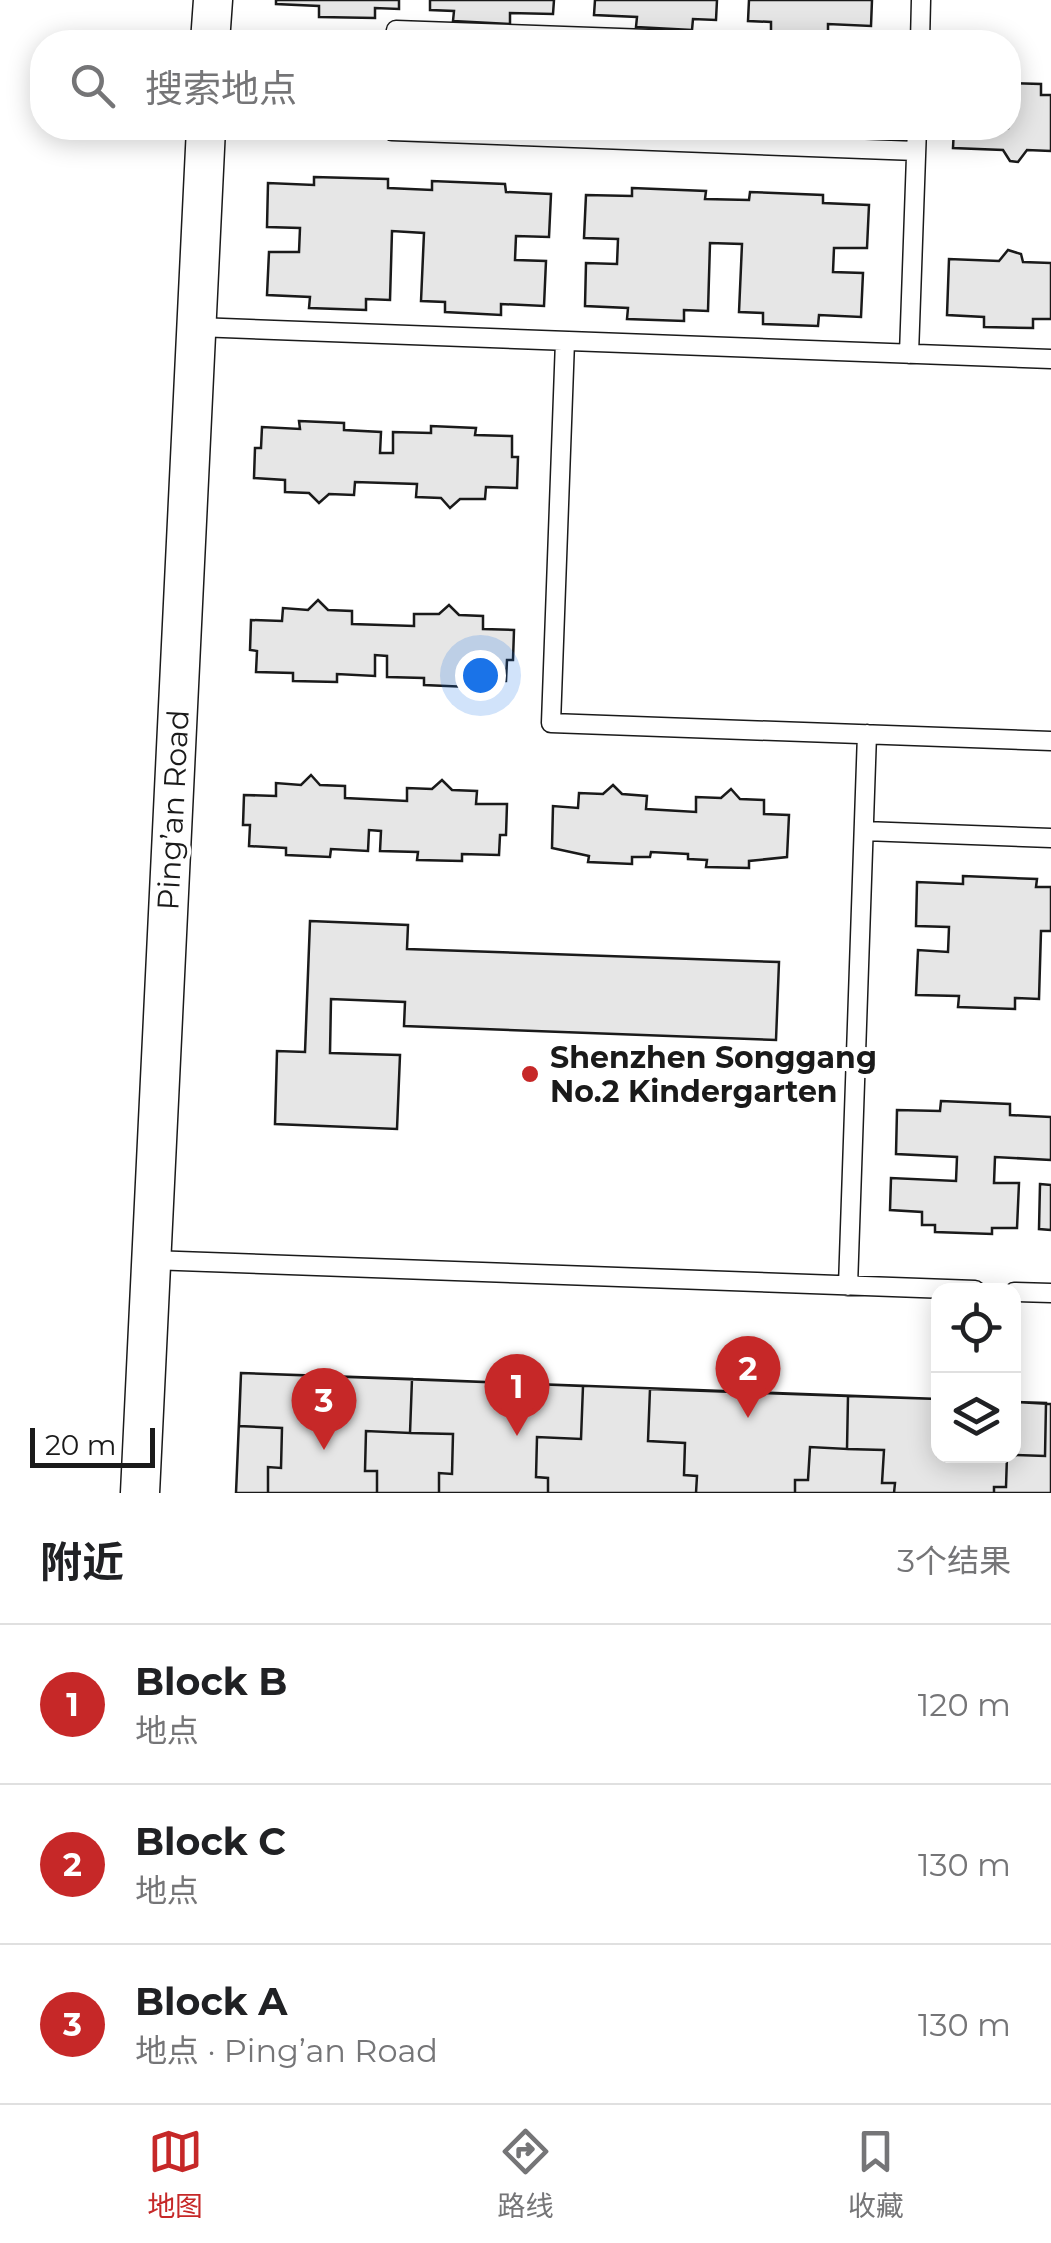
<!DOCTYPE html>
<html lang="zh">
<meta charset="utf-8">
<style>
body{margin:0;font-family:Montserrat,"Noto Sans SC",sans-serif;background:#f2f2f2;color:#202124}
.controls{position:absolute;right:30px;bottom:30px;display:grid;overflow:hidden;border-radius:20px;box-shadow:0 5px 25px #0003}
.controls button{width:90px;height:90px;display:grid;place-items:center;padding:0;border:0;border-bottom:2px solid #e0e0e0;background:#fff;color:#202124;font:50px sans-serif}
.scale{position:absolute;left:30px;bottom:25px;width:125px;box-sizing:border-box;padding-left:10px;border:5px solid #1a1a1a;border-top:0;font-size:28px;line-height:35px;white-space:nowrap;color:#1a1a1a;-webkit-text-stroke:8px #fff;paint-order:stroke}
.you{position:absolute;left:480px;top:675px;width:35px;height:35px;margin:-25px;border:8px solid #fff;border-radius:50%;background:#1a73e8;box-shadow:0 0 0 15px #1a73e833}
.badge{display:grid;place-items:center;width:65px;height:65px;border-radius:50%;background:#c62828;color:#fff;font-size:32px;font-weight:700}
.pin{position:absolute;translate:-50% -82px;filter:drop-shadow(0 2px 5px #0008)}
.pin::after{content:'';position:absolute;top:52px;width:35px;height:30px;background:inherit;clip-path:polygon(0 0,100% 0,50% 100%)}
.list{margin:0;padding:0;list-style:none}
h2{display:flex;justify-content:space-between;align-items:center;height:130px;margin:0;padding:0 40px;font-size:42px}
h2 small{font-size:32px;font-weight:400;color:#757577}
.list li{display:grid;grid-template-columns:65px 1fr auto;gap:30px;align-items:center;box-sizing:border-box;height:160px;padding:0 40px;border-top:2px solid #e0e0e0}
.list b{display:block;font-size:38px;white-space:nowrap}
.list p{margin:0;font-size:32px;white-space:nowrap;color:#757577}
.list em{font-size:32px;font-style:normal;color:#757577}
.icon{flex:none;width:55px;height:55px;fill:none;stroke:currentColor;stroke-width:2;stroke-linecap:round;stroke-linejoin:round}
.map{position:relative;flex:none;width:1051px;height:1493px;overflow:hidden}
.search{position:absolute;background:#fff;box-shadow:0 5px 25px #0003;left:30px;right:30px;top:30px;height:110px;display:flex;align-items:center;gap:25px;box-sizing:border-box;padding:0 35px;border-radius:40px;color:#757577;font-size:38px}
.sheet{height:610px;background:#fff}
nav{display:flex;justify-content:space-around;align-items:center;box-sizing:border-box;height:140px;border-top:2px solid #e0e0e0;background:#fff;font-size:28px;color:#757577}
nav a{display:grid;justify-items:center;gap:5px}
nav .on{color:#c62828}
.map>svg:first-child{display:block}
.building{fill:#e6e6e6;stroke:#1a1a1a;stroke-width:2.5}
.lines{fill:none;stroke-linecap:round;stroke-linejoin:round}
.lane-casing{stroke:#1a1a1a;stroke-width:21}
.street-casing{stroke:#1a1a1a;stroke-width:41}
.lane{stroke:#fff;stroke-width:18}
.street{stroke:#fff;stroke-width:38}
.poi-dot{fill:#c62828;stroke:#fff;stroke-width:4}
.labels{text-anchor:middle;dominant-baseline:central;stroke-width:8;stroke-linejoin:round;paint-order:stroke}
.street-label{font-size:30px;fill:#1a1a1a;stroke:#fff}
.poi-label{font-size:30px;font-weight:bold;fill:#1a1a1a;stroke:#fff;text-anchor:start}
</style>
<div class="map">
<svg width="1051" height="1493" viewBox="0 0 1051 1493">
<rect width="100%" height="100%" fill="#fff"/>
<path class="building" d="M276,0H399V9L375,8V18L319,17V6L276,4Z
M430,0H554L553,14L510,13V24L453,21L454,11L430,10Z
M595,0H717L716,20L693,19L692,30L636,27L637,17L594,15Z
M749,0H872L871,26L828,24V35L771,33V22L748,21Z
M1008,83L1041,84V95H1051V151L1027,150L1018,162L1010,161L1003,150L953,148L954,128H1008Z
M314,177L388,179V188L432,190V181L505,184L506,192L551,194L549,237L516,236L515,260L546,261L544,306L501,304V315L445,312V302L421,301L424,233L392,231L390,300L366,299V310L309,308L310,297L267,295L269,252H299L300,228L267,227L268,183L314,185Z
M632,188L706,191L705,199L749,200L750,192L823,195V203L869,205L867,248H834L833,272L863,273L861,317L819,315L818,326L763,324V313L739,312L742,244L710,243L708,311L684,310V321L627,319L628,308L585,306L586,263L617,264L618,239L584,238L586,195L632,196Z
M1008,250L1021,254L1023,262L1051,263V319H1033V328L984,327V317L947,315L949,259L999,261Z
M299,421L344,423V430L381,432L380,453H393V432L431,433V426L476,428L475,435L512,436V457H518L517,488L486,487L485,499H460L450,508L441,498L416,497L417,484L355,482L354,495L329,494L319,503L309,493L285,492V480L254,478L255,448H261L262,427L300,429Z
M318,600L328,610L352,611V624L414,626V614H439L449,605L459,615L483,616V629L514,630L513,660H507L506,681L468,680L469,687L424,685V678L387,677V656L375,655V676L337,674V682L293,681V673L256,672L257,651L250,650L251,620L282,621L283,608L308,610Z
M311,775L320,785L345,786V798L407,801V788L432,789L442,780L452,790L477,791L476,804H507L506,835H500L499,855L462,854V861L417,860L418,852L380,851L381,831L369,830L368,851L331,849L330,857L286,855V848L249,846L250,825H243L244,795L276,796V783L301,785Z
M613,785L622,794L647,796L646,809L696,812V797L721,798L731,789L740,799L764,800V814L789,815L787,857L749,861V868L706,867L707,860L688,859V854L651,852L650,857H632V864L588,862L589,856L552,848L553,806L578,808L579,793L603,794Z
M963,876L1037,879L1036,887H1051V931H1041L1039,999L1015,998V1009L958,1007L959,996L916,995L918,950L948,952L949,927L916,926L917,882L963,884Z
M310,921L408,925L407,949L779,962L776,1040L404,1026L405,1002L331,999L330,1053L400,1055L397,1129L275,1124L277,1051L305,1052Z
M941,1101L1010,1104V1115L1051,1117V1160L995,1157L994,1183H1019L1017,1228H992V1234L935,1232V1225H922V1212L890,1210L891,1178L956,1181L957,1157L896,1154L897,1110L940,1111Z
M1040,1184L1051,1185V1230L1039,1229Z
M241,1373L938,1399V1456H1014V1402L1051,1404V1493H236Z
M241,1373L412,1379L410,1433L366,1431L365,1471H377V1493H268V1467L281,1468L282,1428L239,1426Z
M412,1379L583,1386L581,1439L537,1437L536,1477L548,1478V1493H439V1473L452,1474L453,1434L410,1433Z
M650,1389L848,1396L847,1449L810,1447L808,1480H795V1493H696L697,1476L684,1475L685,1443L648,1441Z
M848,1396L938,1399V1456H1007L1006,1487H994V1493H894L895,1483H882L884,1450L847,1449Z
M1014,1402L1046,1403L1045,1456L1014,1455Z"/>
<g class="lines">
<defs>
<path id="lane" d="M395,42L396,30L732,42
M920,42L921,0
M392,128V131L916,151
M197,327L1051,359
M565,341L551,723L1051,741
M909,354L917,128
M864,831L1051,838
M151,1260L975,1290
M848,1286L867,734
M1014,1292L1051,1293"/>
<path id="street" d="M210,42L213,0
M140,1493L206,128"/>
</defs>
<use href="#lane" class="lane-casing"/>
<use href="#street" class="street-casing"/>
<use href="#lane" class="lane"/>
<use href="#street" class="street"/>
</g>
<circle class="poi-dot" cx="530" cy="1074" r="10"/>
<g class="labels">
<g class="street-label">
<text transform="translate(173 810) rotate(-87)">Ping’an Road</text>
</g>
<g class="poi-label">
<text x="550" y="1057">Shenzhen Songgang<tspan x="550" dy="34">No.2 Kindergarten</tspan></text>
</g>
</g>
</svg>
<div class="controls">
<button><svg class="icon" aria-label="locate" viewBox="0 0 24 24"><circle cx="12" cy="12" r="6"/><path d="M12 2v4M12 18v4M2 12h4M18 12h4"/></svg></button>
<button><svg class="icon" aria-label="layers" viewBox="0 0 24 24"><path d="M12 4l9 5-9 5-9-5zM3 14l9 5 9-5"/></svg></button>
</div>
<div class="scale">20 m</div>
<div class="you"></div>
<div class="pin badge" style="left:517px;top:1436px">1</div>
<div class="pin badge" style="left:748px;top:1418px">2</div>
<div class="pin badge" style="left:324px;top:1450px">3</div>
<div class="search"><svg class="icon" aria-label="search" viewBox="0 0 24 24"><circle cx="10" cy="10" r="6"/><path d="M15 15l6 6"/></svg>搜索地点</div>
</div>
<section class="sheet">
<h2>附近<small>3个结果</small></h2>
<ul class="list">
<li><span class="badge">1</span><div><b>Block B</b><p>地点</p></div><em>120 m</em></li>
<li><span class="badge">2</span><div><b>Block C</b><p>地点</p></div><em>130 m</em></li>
<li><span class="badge">3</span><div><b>Block A</b><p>地点 · Ping’an Road</p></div><em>130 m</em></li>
</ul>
</section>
<nav>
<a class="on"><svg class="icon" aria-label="map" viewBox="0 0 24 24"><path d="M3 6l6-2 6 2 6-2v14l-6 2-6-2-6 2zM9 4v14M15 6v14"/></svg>地图</a>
<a><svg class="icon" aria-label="directions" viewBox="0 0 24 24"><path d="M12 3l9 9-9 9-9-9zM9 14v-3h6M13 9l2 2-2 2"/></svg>路线</a>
<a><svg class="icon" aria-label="saved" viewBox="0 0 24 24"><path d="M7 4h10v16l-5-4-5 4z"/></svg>收藏</a>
</nav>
